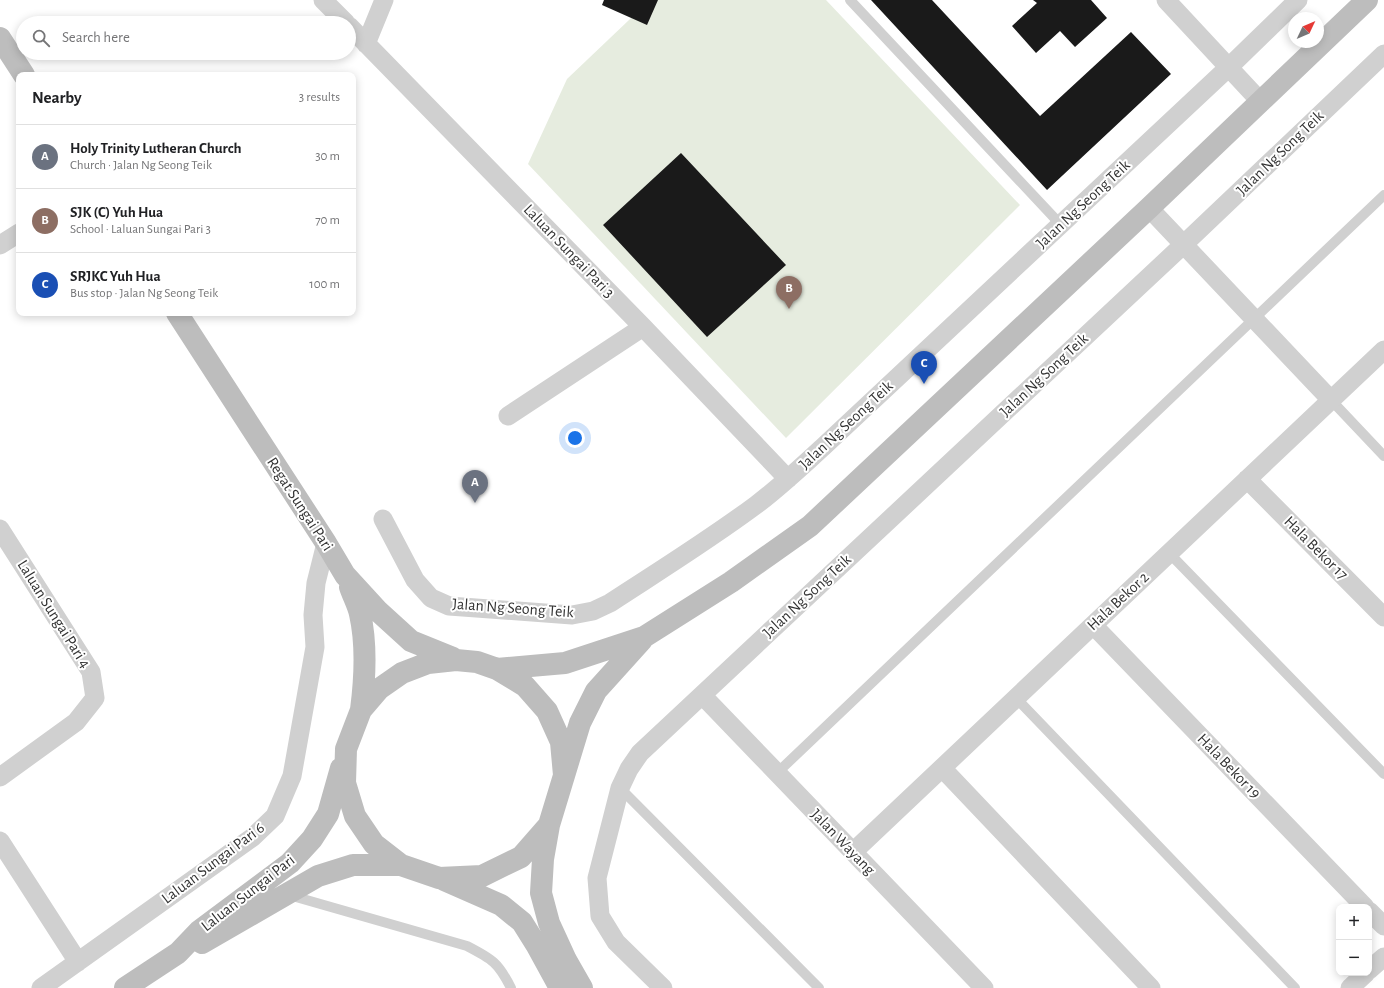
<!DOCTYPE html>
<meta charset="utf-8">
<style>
body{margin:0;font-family:"Alegreya Sans",sans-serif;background:#f2f2f2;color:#202124}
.controls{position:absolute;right:12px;bottom:12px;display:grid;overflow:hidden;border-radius:8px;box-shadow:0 2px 10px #0003}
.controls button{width:36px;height:36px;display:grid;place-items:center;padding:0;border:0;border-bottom:1px solid #e0e0e0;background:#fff;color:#202124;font:20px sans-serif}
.compass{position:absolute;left:1288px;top:12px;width:36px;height:36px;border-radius:50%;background:#fff;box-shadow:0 2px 10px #0003;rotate:46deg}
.you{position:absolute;left:575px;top:438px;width:14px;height:14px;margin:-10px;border:3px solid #fff;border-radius:50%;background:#1a73e8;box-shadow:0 0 0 6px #1a73e833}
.badge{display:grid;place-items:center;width:26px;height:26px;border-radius:50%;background:#e63946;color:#fff;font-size:13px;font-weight:700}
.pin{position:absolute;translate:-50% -33px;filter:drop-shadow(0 1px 2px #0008)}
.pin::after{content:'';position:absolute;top:21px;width:14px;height:12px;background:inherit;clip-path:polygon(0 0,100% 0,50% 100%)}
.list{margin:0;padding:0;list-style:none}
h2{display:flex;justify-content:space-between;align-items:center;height:52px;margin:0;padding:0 16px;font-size:17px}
h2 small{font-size:13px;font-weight:400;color:#757577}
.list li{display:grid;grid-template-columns:26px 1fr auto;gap:12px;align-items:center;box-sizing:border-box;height:64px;padding:0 16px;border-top:1px solid #e0e0e0}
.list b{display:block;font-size:15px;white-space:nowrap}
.list p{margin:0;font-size:13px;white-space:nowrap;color:#757577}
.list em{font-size:13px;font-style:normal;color:#757577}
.icon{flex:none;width:22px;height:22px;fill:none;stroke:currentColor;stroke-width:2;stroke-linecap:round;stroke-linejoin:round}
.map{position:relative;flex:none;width:1384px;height:988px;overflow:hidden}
.search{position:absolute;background:#fff;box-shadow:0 2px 10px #0003;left:16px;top:16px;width:340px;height:44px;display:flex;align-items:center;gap:10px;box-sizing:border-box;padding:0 14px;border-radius:22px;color:#757577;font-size:15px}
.panel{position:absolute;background:#fff;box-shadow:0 2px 10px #0003;left:16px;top:72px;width:340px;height:244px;border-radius:8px}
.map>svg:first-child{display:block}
.green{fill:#e6ecdf}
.building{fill:#1a1a1a}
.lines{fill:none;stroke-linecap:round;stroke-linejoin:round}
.lane{stroke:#d0d0d0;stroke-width:10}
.street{stroke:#d0d0d0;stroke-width:19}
.secondary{stroke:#bdbdbd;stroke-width:22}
.labels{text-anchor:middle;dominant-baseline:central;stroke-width:4;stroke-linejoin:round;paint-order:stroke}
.street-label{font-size:16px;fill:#333;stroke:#fff}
</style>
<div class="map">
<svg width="1384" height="988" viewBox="0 0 1384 988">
<rect width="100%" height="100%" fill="#fff"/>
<path class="green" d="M650,0H826L1020,205L786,438L528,164L567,79Z"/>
<path class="building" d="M604,0H658L647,25L602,5Z
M871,0H932L1040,116L1131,32L1171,74L1047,190Z
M1033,0H1091L1107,18L1075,47L1060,31L1036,53L1012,26L1037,3Z
M681,153L786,265L707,337L603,225Z"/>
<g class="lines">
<path class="lane" d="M850,0L1061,225
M1331,400L1384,456
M1169,553L1384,774
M1016,698L1295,988
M777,773L1384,195
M620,788L819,988
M289,895L467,946C492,959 498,962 511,988"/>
<path class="street" d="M323,0L346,23
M1166,0L1260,101
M349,26L643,327L788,479
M366,44L384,0
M1149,208L1331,400
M0,245L19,233
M508,416L643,327
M1247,479L1384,617
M383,519L415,580L431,598L449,606L572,615L593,611L610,603C659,571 709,540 756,505C780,487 801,467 823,447L1229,67L1298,0
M0,529L91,672L95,698L76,722L0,777
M1093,625L1365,907
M702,695L984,988
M942,768L1151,988
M0,841L78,962
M853,852L1384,350
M1369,911L1384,926
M1369,970L1384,957
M41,988L253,837L275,816L292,776L315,647L313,615L316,583L326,543
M663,988L616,942L600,916L597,878L620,788L629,769L640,753L1183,245L1384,54
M1350,988L1366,973"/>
<path class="secondary" d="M0,38L24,75
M177,313L326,543L345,575L378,611L411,641L453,658
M350,587C353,596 358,605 360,614C367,645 365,679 361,710
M497,669L565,663L644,637L731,582L810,526L1149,208L1367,0
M549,825L521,857L482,876L439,878L401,865L374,844L355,816L345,783L346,749L361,710L379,689L402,673L428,663L456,660L477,662L497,669L525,686L547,711L561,742L564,775
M444,880L501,905L522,922L537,946L560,988
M202,943L318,876L353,865H401
M125,988L178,953L199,931L290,863L312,839L328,814L341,768
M582,988L566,960L549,923L541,893L543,859L549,825L580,723L596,691L642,640"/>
</g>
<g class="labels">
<g class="street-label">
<text transform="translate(1280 153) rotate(-44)">Jalan Ng Song Teik</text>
<text transform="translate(1083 204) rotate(-43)">Jalan Ng Seong Teik</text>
<text transform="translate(569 251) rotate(46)">Laluan Sungai Pari 3</text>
<text transform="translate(1044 375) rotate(-43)">Jalan Ng Song Teik</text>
<text transform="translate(846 425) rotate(-43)">Jalan Ng Seong Teik</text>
<text transform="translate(300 504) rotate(57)">Regat Sungai Pari</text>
<text transform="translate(1316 548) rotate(45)">Hala Bekor 17</text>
<text transform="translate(807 596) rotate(-43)">Jalan Ng Song Teik</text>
<text transform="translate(1118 601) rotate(-43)">Hala Bekor 2</text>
<text transform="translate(513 608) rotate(4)">Jalan Ng Seong Teik</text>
<text transform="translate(54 614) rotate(58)">Laluan Sungai Pari 4</text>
<text transform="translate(1229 766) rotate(46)">Hala Bekor 19</text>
<text transform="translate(843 842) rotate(46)">Jalan Wayang</text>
<text transform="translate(213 863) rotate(-37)">Laluan Sungai Pari 6</text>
<text transform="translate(248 893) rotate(-38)">Laluan Sungai Pari</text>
</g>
</g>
</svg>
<div class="controls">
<button>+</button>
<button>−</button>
</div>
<svg class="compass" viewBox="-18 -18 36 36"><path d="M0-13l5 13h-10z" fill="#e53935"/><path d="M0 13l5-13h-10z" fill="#757577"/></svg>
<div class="you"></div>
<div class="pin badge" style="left:475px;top:503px;background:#6b7280">A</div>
<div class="pin badge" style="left:789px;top:309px;background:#8d6e63">B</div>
<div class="pin badge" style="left:924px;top:384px;background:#1a4fb4">C</div>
<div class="search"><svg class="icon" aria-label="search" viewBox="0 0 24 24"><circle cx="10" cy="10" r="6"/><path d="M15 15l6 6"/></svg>Search here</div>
<section class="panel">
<h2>Nearby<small>3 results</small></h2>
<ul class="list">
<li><span class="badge" style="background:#6b7280">A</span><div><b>Holy Trinity Lutheran Church</b><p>Church · Jalan Ng Seong Teik</p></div><em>30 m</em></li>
<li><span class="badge" style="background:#8d6e63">B</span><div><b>SJK (C) Yuh Hua</b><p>School · Laluan Sungai Pari 3</p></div><em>70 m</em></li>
<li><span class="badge" style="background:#1a4fb4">C</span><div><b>SRJKC Yuh Hua</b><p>Bus stop · Jalan Ng Seong Teik</p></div><em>100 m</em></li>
</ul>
</section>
</div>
